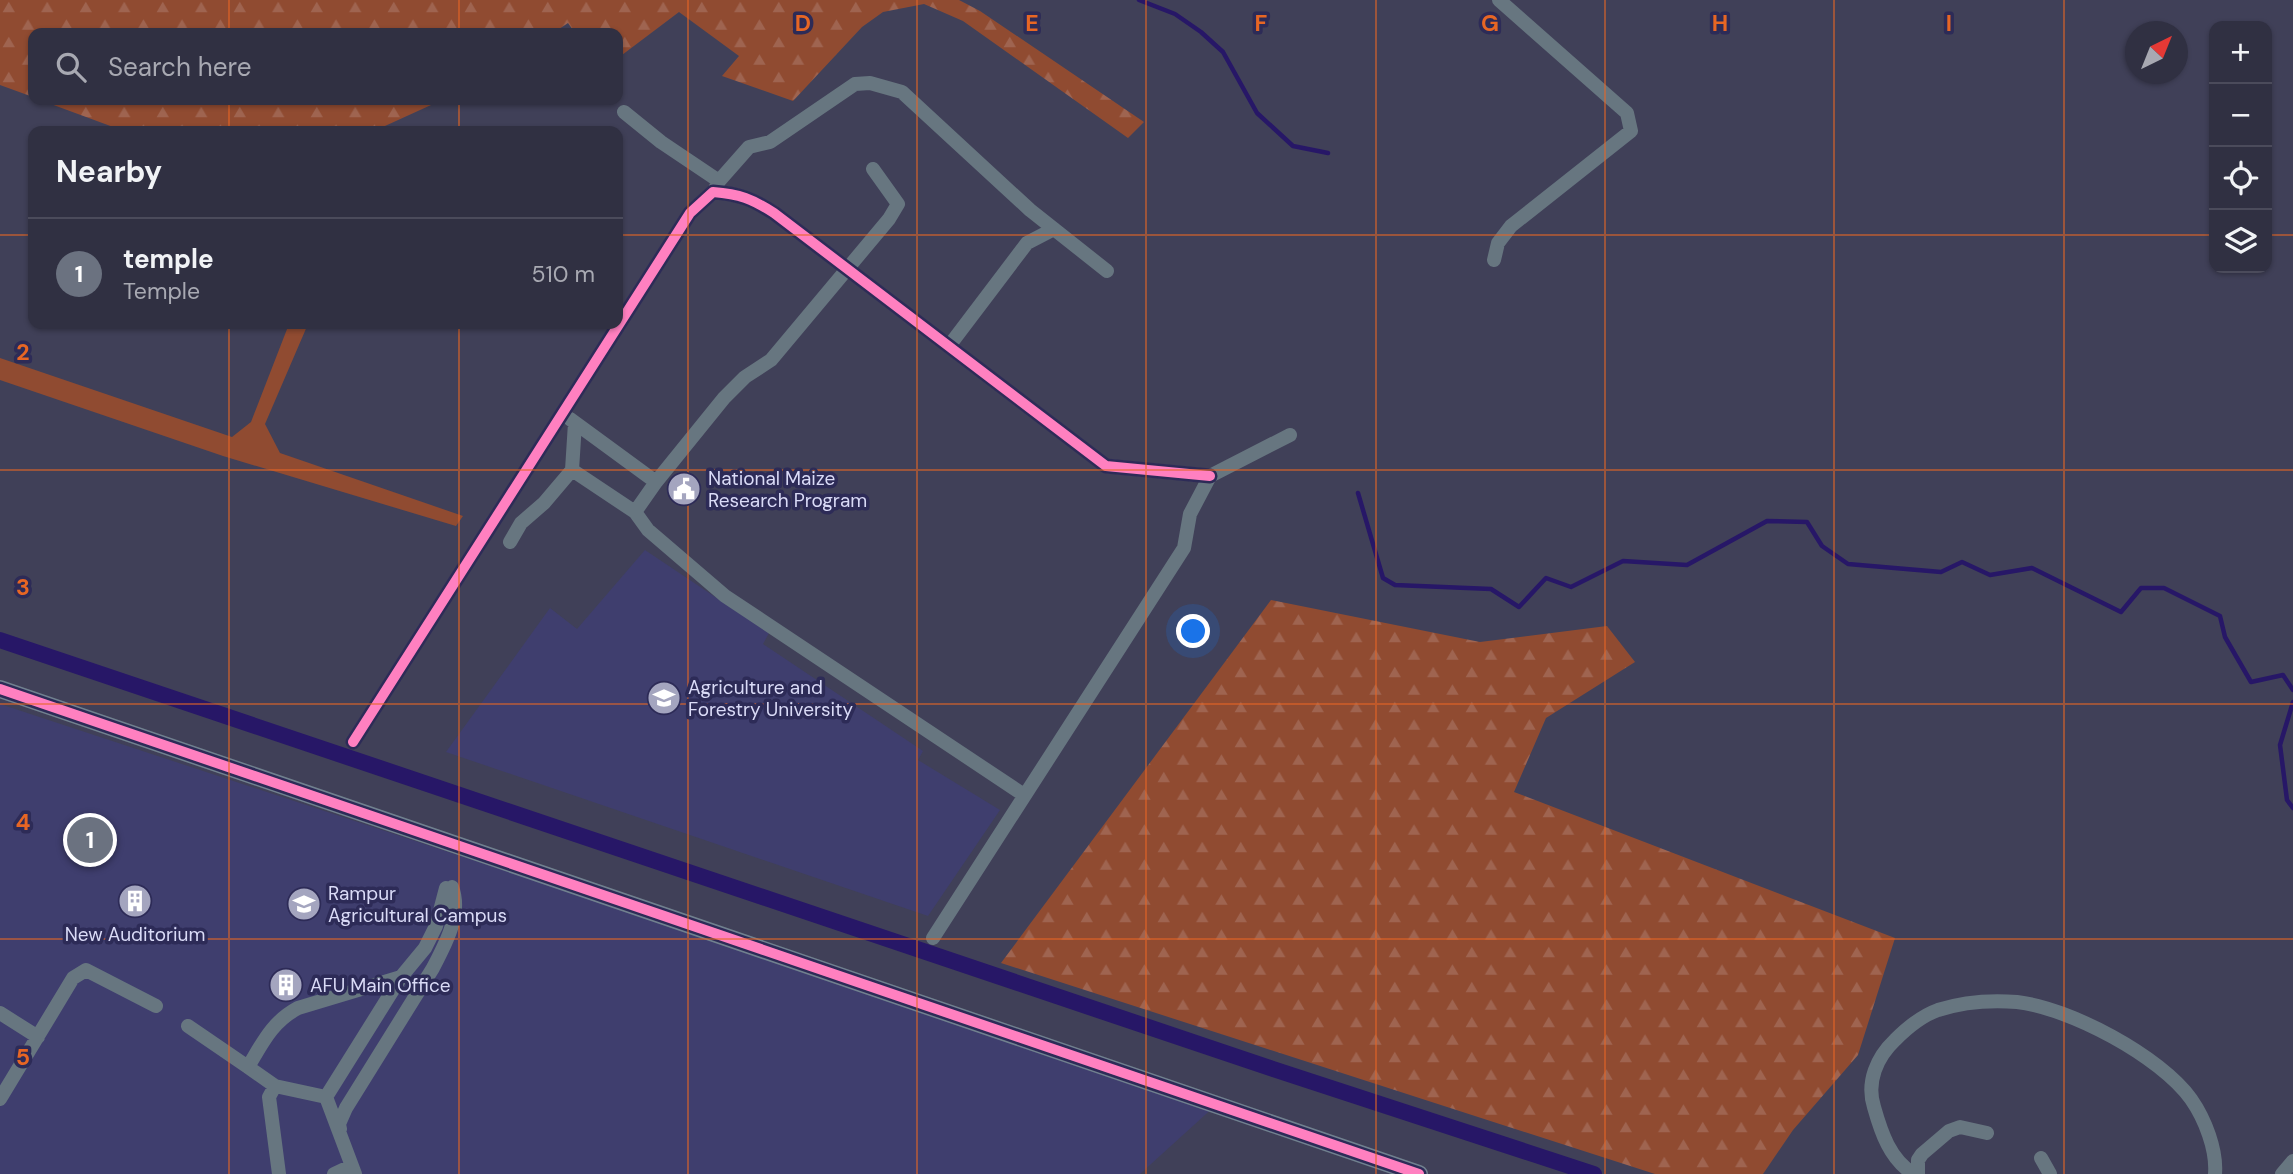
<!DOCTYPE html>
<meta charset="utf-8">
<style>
body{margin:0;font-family:"DM Sans",sans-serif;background:#383849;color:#f1f3f6}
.controls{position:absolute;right:21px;top:21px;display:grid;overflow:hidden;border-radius:14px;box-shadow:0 2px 5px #0004}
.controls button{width:63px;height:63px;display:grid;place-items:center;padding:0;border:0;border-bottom:2px solid #4b4b5b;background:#303042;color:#f1f3f6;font:35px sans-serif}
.compass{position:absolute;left:2125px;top:21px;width:63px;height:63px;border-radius:50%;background:#303042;box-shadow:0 2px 5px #0004;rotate:43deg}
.you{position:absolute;left:1194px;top:632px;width:24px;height:24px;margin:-18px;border:5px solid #fff;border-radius:50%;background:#1a73e8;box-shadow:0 0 0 10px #1a73e833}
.badge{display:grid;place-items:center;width:46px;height:46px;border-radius:50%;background:#8abfa5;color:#fff;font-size:23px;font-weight:700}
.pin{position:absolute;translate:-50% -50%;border:4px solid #fff;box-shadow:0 2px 7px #0006}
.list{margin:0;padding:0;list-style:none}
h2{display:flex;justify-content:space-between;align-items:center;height:91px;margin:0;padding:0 28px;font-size:30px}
h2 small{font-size:23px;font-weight:400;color:#a8a9b2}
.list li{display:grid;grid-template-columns:46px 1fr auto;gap:21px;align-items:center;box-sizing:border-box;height:112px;padding:0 28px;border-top:2px solid #4b4b5b}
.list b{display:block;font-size:26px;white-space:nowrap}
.list p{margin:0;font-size:23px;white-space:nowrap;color:#a8a9b2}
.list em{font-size:23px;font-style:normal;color:#a8a9b2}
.icon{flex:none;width:38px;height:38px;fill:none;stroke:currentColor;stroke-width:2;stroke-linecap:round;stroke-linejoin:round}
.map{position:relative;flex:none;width:2293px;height:1174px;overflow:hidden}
.search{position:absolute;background:#303042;box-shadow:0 2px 5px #0004;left:28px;top:28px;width:595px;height:77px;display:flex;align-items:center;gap:18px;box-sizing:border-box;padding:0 24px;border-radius:14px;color:#a8a9b2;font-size:26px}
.panel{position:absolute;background:#303042;box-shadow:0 2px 5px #0004;left:28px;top:126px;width:595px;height:203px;border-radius:14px}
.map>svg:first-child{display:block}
.built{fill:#3f3e6e}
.green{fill:#904b31}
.forest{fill:url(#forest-firs)}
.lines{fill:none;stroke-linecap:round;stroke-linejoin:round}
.stream{stroke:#271767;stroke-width:4.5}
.canal{stroke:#271767;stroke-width:16}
.minor{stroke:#677680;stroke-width:14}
.major{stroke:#71818f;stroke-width:18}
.cycleway-casing{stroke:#2d2b57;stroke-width:15}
.cycleway{stroke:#ff80c0;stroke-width:10}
.grid{fill:none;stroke:#e76624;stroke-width:2;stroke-opacity:0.55}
.labels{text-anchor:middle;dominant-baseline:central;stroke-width:7;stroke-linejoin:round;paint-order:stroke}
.poi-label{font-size:19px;fill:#dadbf7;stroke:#2d2b57;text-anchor:start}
.grid-label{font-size:23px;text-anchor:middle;font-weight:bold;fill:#e76624;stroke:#2d2b57;stroke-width:7;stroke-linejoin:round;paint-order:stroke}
</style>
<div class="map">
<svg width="2293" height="1174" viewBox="0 0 2293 1174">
<defs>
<pattern id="forest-firs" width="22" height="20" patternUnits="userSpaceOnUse" patternTransform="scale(1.75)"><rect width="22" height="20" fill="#904b31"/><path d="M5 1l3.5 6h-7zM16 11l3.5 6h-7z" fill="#9f6450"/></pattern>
</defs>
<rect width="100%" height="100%" fill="#404058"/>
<path class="built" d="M645,550L769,633L763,644L923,751L918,760L1000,810L928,916L446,752L550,608L577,629Z
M0,704L1216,1105L1140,1174H0Z"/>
<path class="green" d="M289,324H308L265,424L280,453L463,516L456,526L223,456L0,380V358L232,437L251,422Z"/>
<path class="forest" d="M0,0H959L980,11L1144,122L1128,138L963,21L924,4L883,12L862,27L793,101L722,76L739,56L679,12L618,58V33H575L568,23L553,33H33V97L0,85Z
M40,100H442L374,131H124Z
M1271,600L1480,642L1607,626L1635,662L1546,718L1514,792L1895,938L1858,1055L1793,1130L1763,1174H1655L1001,963Z"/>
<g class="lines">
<path class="stream" d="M1139,0L1175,14L1201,32L1223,52L1257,113L1293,146L1328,153
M1358,493L1383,578L1395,585L1491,589L1519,607L1546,578L1571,587L1623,561L1687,565L1767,521L1807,522L1822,546L1848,564L1941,572L1962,562L1990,575L2032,568L2121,612L2141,588H2164L2220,616L2225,637L2251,682L2283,675L2293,690
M2293,702L2280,745L2287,800L2293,808"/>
<path class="canal" d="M0,640L1273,1069L1594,1174"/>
<path class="minor" d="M624,112L661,142L719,181L716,187
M873,169L898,204L889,219L771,360L745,377L724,398L656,482L635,512L648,530L725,596L1024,795
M719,181L749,147L770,142L855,84L870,83L902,92L1030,210L1107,271
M1494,260L1498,243L1511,226L1631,131L1627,113L1499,0
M949,346L1027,243L1054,229
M570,419L656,482
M572,470L635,512
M510,542L521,523L544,503L572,470L575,423
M353,742L690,213L713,192C740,194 752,199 774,213L1106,466L1210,476
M933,938L1184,548L1190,514L1210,476L1290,435
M0,1013L38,1037
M188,1026L248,1067
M275,1086L269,1097L279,1174
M326,1097L275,1086L248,1067C263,1042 272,1022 298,1008L401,977
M0,1099L73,978L86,970L156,1006
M340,1129L339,1124L346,1108L433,968C446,943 462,914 452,887
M2041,1158L2050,1174
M334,1174L351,1166
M355,1174L326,1097L401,977L425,948L436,926L446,888
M1914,1174C1890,1160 1881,1132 1874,1107C1866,1082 1877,1057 1895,1040C1907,1028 1921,1016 1938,1010C1963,1002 1992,1000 2017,1002C2070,1008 2160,1056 2191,1099C2205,1119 2217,1150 2215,1174
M1918,1174V1160L1922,1154L1949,1131L1960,1127L1987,1133
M2282,1174L2293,1161"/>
<path class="major" d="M0,689L1419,1174"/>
<defs>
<path id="cycleway" d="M0,689L1419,1174
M353,742L690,213L713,192C740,194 752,199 774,213L1106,466L1210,476"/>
</defs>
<use href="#cycleway" class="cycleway-casing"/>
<use href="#cycleway" class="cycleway"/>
</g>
<path class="grid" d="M229,0V33M459,0V33M688,0V1174M917,0V1174M1146,0V1174M1376,0V1174M1605,0V1174M1834,0V1174M2064,0V1174M229,100V131M459,100V131M0,235H33M618,235H2214M2267,235H2293M229,324V1174M459,324V1174M0,470H2293M0,704H2293M0,939H2293"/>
<defs>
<symbol id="civic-disc" viewBox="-11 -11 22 22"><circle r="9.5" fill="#a4a5bf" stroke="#2d2b57"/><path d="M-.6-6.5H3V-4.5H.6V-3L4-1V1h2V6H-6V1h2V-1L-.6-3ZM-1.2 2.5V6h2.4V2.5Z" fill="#fff"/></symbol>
<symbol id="university-disc" viewBox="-11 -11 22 22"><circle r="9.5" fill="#a4a5bf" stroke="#2d2b57"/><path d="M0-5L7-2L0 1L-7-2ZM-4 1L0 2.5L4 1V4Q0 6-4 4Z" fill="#fff"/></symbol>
<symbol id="building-disc" viewBox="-11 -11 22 22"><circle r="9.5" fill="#a4a5bf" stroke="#2d2b57"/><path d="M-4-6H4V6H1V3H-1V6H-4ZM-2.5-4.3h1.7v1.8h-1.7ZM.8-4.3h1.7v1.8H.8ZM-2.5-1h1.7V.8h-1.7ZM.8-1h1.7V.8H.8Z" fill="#fff"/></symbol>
</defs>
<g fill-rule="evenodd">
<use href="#civic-disc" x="665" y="470" width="38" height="38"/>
<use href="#university-disc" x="645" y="679" width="38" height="38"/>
<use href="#building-disc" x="116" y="882" width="38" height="38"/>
<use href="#university-disc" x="285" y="885" width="38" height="38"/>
<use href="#building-disc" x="267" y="966" width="38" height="38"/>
</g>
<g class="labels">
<g class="poi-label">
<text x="708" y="478">National Maize<tspan x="708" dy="22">Research Program</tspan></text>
<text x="688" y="687">Agriculture and<tspan x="688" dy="22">Forestry University</tspan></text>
<text x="328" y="893">Rampur<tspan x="328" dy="22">Agricultural Campus</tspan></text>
<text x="135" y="934" text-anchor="middle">New Auditorium</text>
<text x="310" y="985">AFU Main Office</text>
</g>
</g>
<g class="grid-label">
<text x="803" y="31">D</text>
<text x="1032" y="31">E</text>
<text x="1261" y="31">F</text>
<text x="1490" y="31">G</text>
<text x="1720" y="31">H</text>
<text x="1949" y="31">I</text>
<text x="23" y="360">2</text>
<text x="23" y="595">3</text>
<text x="23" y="830">4</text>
<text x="23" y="1065">5</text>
</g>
</svg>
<div class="controls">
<button>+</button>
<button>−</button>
<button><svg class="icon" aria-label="locate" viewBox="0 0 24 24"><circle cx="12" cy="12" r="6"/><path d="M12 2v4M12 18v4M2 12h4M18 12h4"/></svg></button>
<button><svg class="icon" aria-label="layers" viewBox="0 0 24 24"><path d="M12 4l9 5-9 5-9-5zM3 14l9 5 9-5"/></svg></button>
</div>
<svg class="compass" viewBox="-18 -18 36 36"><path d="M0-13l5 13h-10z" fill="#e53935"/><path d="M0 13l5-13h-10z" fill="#a8a9b2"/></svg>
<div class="you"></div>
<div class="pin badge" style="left:90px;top:840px;background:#6b7280">1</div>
<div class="search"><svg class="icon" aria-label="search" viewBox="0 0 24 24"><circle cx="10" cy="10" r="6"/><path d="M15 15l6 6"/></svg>Search here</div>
<section class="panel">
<h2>Nearby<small></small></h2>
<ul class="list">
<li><span class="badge" style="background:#6b7280">1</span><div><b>temple</b><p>Temple</p></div><em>510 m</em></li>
</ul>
</section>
</div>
